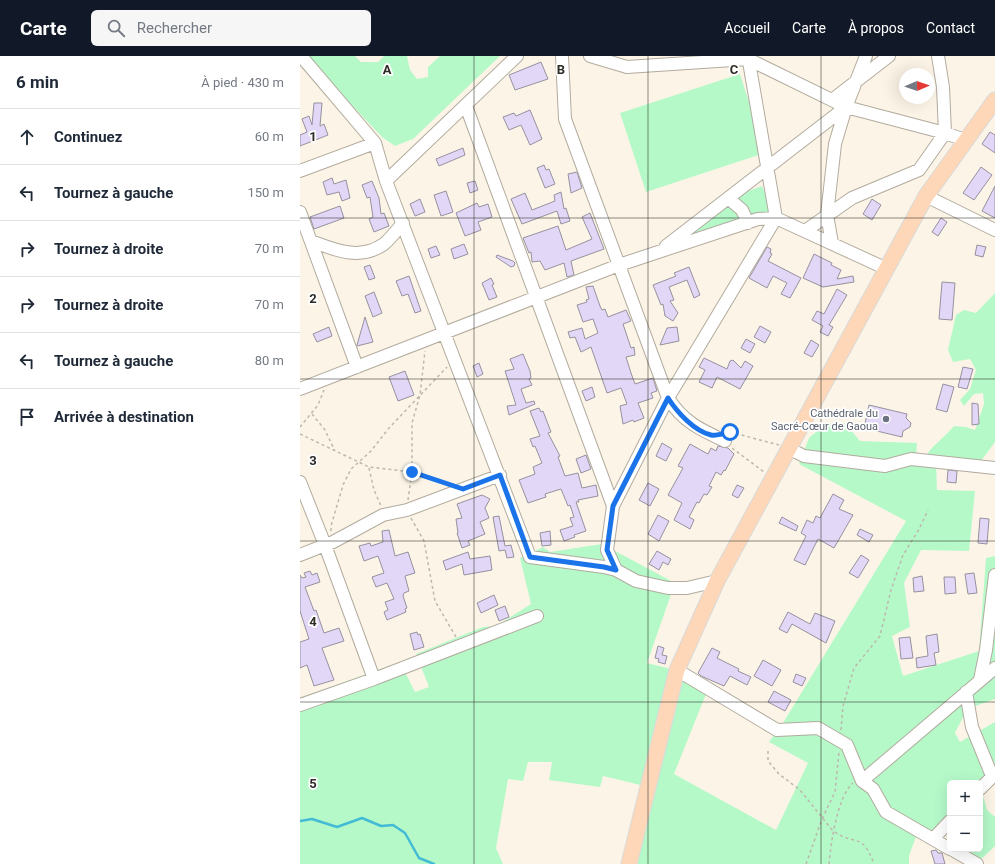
<!DOCTYPE html>
<html lang="fr">
<meta charset="utf-8">
<style>
body{margin:0;font-family:Roboto,sans-serif;background:#f6f6f7;color:#1f2937}
.controls{position:absolute;right:12px;bottom:12px;display:grid;overflow:hidden;border-radius:6px;box-shadow:0 4px 16px #0002}
.controls button{width:36px;height:36px;display:grid;place-items:center;padding:0;border:0;border-bottom:1px solid #e0e1e3;background:#fff;color:#1f2937;font:20px sans-serif}
.compass{position:absolute;left:599px;top:12px;width:36px;height:36px;border-radius:50%;background:#fff;box-shadow:0 4px 16px #0002;rotate:88deg}
.stop{position:absolute;width:12px;height:12px;margin:-9px;border:3px solid #1a73e8;border-radius:50%;background:#fff}
.stop.end{background:#1a73e8;border-color:#fff;box-shadow:0 1px 4px #0008}
.list{margin:0;padding:0;list-style:none}
h2{display:flex;justify-content:space-between;align-items:center;height:52px;margin:0;padding:0 16px;font-size:17px}
h2 small{font-size:13px;font-weight:400;color:#747a83}
.list li{display:grid;grid-template-columns:26px 1fr auto;gap:12px;align-items:center;box-sizing:border-box;height:56px;padding:0 16px;border-top:1px solid #e0e1e3}
.list b{display:block;font-size:15px;white-space:nowrap}
.list em{font-size:13px;font-style:normal;color:#747a83}
.icon{flex:none;width:22px;height:22px;fill:none;stroke:currentColor;stroke-width:2;stroke-linecap:round;stroke-linejoin:round}
.map{position:relative;flex:none;width:695px;height:808px;overflow:hidden}
header{display:flex;align-items:center;gap:24px;box-sizing:border-box;height:56px;padding:0 20px;background:#111827;color:#fff}
header strong{font-size:19px}
nav{display:flex;gap:22px;margin-inline-start:auto;font-size:14px}
.search{width:280px;height:36px;background:#f6f6f7;display:flex;align-items:center;gap:10px;box-sizing:border-box;padding:0 14px;border-radius:6px;color:#747a83;font-size:15px}
main{display:flex}
aside{flex:1;background:#fff}
.map>svg:first-child{display:block}
.green{fill:#b5f9c9}
.lines{fill:none;stroke-linecap:round;stroke-linejoin:round}
.stream{stroke:#43bbd5;stroke-width:2.5}
.building{fill:#e2d7f7;stroke:#96919f}
.minor-casing{stroke:#b2ab9e;stroke-width:14}
.major-casing{stroke:#d9d9d8;stroke-width:17}
.path{stroke:#bdb7ac;stroke-width:1.5;stroke-dasharray:3 3;stroke-linecap:butt}
.minor{stroke:#fff;stroke-width:12}
.major{stroke:#fed7b9;stroke-width:15}
.route{stroke:#1a73e8;stroke-width:5}
.grid{fill:none;stroke:#2d2b25;stroke-width:1;stroke-opacity:0.55}
.worship-dot{fill:#6b7280;stroke:#fff;stroke-width:1.5}
.labels{text-anchor:middle;dominant-baseline:central;stroke-width:3.5;stroke-linejoin:round;paint-order:stroke}
.worship-label{font-size:11px;fill:#5b616d;stroke:#fff;text-anchor:end}
.grid-label{font-size:13px;text-anchor:middle;font-weight:bold;fill:#2d2b25;stroke:#fff;stroke-width:3.5;stroke-linejoin:round;paint-order:stroke}
</style>
<header>
<strong>Carte</strong>
<div class="search"><svg class="icon" aria-label="search" viewBox="0 0 24 24"><circle cx="10" cy="10" r="6"/><path d="M15 15l6 6"/></svg>Rechercher</div>
<nav><a>Accueil</a><a>Carte</a><a>À propos</a><a>Contact</a></nav>
</header>
<main>
<aside>
<h2>6 min<small>À pied · 430 m</small></h2>
<ul class="list">
<li><svg class="icon" aria-label="ahead" viewBox="0 0 24 24"><path d="M12 20V5M6 11l6-6 6 6"/></svg><div><b>Continuez</b></div><em>60 m</em></li>
<li><svg class="icon" aria-label="left" viewBox="0 0 24 24"><path d="M17 20v-9H6M10 6l-5 5 5 5"/></svg><div><b>Tournez à gauche</b></div><em>150 m</em></li>
<li><svg class="icon" aria-label="right" viewBox="0 0 24 24"><path d="M7 20v-9h11M14 6l5 5-5 5"/></svg><div><b>Tournez à droite</b></div><em>70 m</em></li>
<li><svg class="icon" aria-label="right" viewBox="0 0 24 24"><path d="M7 20v-9h11M14 6l5 5-5 5"/></svg><div><b>Tournez à droite</b></div><em>70 m</em></li>
<li><svg class="icon" aria-label="left" viewBox="0 0 24 24"><path d="M17 20v-9H6M10 6l-5 5 5 5"/></svg><div><b>Tournez à gauche</b></div><em>80 m</em></li>
<li><svg class="icon" aria-label="arrive" viewBox="0 0 24 24"><path d="M6 21V4h12l-3 4 3 4H6"/></svg><div><b>Arrivée à destination</b></div></li>
</ul>
</aside>
<div class="map">
<svg width="695" height="808" viewBox="0 0 695 808">
<rect width="100%" height="100%" fill="#fcf5e7"/>
<path class="green" d="M5,0H55L61,6H78L84,0H107L110,14L117,23L128,21V11L140,0H200L113,83L95,90L82,81Z
M440,18L465,97L346,136L320,57Z
M462,130L476,162L359,196L432,141Z
M695,237V386L681,405L636,406L637,434L675,435L669,495L621,494L604,527L610,571L592,580L603,620L679,595L686,502L695,500V643L667,653L655,677L660,686L695,666V723L682,736L687,754L695,761V790L677,807L666,793H680V727H650V774L618,775L609,800V808H331L353,732L303,720L300,731L249,724L252,706H228L223,725L208,723L196,792L203,808H0V642L100,606L115,636L129,631L116,598L183,571L196,570L231,548L220,502L243,491L250,496L302,488L375,527L347,607L371,613L380,623L406,638L374,718L476,774L508,707L469,686L483,667L606,465L499,408L509,382L525,368L545,367L560,385L617,387L616,401L624,403C631,390 644,382 654,370L666,371L675,374L684,348L683,337L674,338L664,350L660,344L670,333L676,314L670,303L653,306L648,294L656,259L664,254L676,257Z"/>
<g class="lines">
<path class="stream" d="M0,765L12,763L37,771L62,762L81,770L93,769L105,777L119,802L134,808"/>
</g>
<path class="building" d="M241,6L248,23L215,34L209,19Z
M14,47H22L20,70L24,68L28,79L0,90V79L7,76L2,63L9,60L12,69Z
M230,54L242,83L230,89L221,69L209,74L203,61L214,57L216,60Z
M690,76L695,79V97L682,88Z
M163,92L165,99L139,110L136,103Z
M244,109L246,114L249,113L255,128L245,132L237,112Z
M681,111L692,119L674,144L663,137Z
M277,116L282,132L271,137L268,118Z
M32,122L34,128L46,124L50,142L42,145L39,136L27,139L23,126Z
M72,125L79,142L81,158L84,157L89,170L74,176L69,163L73,161L70,141L67,142L62,129Z
M175,125L178,134L170,137L167,127Z
M695,130V162L682,155Z
M146,135L153,156L141,160L134,139Z
M261,136L264,153L266,152L270,165L261,168L257,155L222,168L211,143L225,137L232,154L255,145L254,139Z
M120,143L125,156L115,160L110,148Z
M572,143L581,149L572,164L563,158Z
M177,147L179,151L188,148L192,161L178,166L181,174L165,180L156,157Z
M40,150L44,162L14,173L10,161Z
M290,157L304,193L271,205L274,219L267,221L264,207L245,214L240,205L232,206L231,196L229,197L223,182L258,170L266,194L292,183L282,161Z
M641,162L647,166L638,180L632,176Z
M164,188L168,198L154,203L151,193Z
M677,189L686,191L683,201L675,199Z
M136,190L140,199L131,202L128,193Z
M467,191L471,193L470,197L472,198L468,205L501,222L490,242L481,238L487,227L473,220L467,232L449,222Z
M514,198L532,207L531,209L541,214L537,223L553,220L554,226L523,231L503,222Z
M197,199L213,205L215,207L214,210L211,211L196,201Z
M70,209L75,222L69,224L64,211Z
M389,211L400,239L394,242L387,224L369,231L374,244L370,245L378,257L373,265L365,260L363,248L361,249L353,229L376,220L374,217Z
M109,220L121,255L115,257L108,238L102,240L96,225Z
M191,222L194,228L192,229L197,241L189,244L182,227Z
M642,226L655,227L652,264L639,263Z
M293,230L300,250L302,254L305,253L308,261L326,254L331,265L323,268L331,292L334,291L335,299L326,301L331,317L335,328L353,322L357,335L351,337L353,342L338,347L344,362L334,366L333,364L323,368L320,350L327,348L321,332L307,337L291,291L281,296L275,281L270,282L268,276L282,272L285,283L298,277L293,263L283,266L277,249L287,246L286,244L289,243L286,231Z
M537,233L547,239L529,269L533,271L528,280L520,276L523,270L512,264L517,255L524,258Z
M74,236L82,257L73,261L65,240Z
M65,261L73,286L57,290V289Z
M460,270L471,276L465,287L454,281Z
M29,271L32,280L17,286L13,278Z
M377,271L379,285L360,289L367,272Z
M446,283L455,288L450,297L441,292Z
M511,284L519,289L512,301L504,297Z
M223,298L230,315L231,322L229,323L232,329L221,333L226,347L234,345L235,348L209,359L207,350L216,349L205,315L214,313L210,303Z
M404,302L427,313L430,305L433,304L441,312L445,305L453,310L440,333L417,321L412,332L399,326L405,314L399,311Z
M179,307L183,318L177,321L173,310Z
M663,311L673,313L667,333L658,331Z
M105,315L114,339L98,345L89,321Z
M643,328L654,331L647,356L636,353Z
M292,331L295,341L286,345L282,335Z
M672,347L678,348L679,368L672,369Z
M569,349L607,358L606,362L611,367L610,371L603,375L602,381L564,372Z
M239,352L241,356L243,355L251,376L248,377L260,400L258,401L265,420L278,417L282,432L296,429L298,440L278,444L279,446H276L286,475L274,479L275,481L264,485L260,474L273,470L270,462L274,461L270,449L268,450L261,433L245,438L246,441L228,447L219,424L235,418L233,411L242,407L235,390L233,391L230,383L240,380L230,355Z
M362,387L372,393L366,405L356,400Z
M390,388L408,398L411,392L416,395L418,390L428,392L434,398L425,415L424,414L421,419L416,416L409,430L412,431L407,439L404,438L399,447L397,446L389,461L394,464L390,473L374,464L382,447L368,439L383,412L378,410Z
M286,399L291,413L281,417L276,403Z
M648,414L657,415L656,427L647,426Z
M348,427L359,433L350,450L339,444Z
M437,429L444,432L438,442L432,439Z
M533,438L544,444L539,453L553,459L534,492L518,483L505,509L494,504L506,480L501,477L507,464L513,467L516,460L520,462Z
M182,439L190,443L185,452L189,462L180,466L185,478L168,485L170,489L162,492L157,477H158L156,463L162,462L157,448Z
M358,459L369,465L359,485L348,478Z
M199,460L205,490L211,489L214,501L207,502L205,494L199,495L193,461Z
M482,461L498,470L496,475L479,467Z
M680,462L689,463L687,488L678,487Z
M560,473L573,479L569,486L557,479Z
M89,474L95,500L108,496L115,517L105,520L109,535L104,537L103,540L107,552L105,553L106,556L87,564L84,556L88,554L85,546L94,543L87,527L76,531L72,521L84,517L78,500L64,505L59,490L70,487L71,490L83,486L82,475Z
M250,475L251,489L242,490L240,477Z
M357,495L371,503L368,509L363,506L359,514L349,508Z
M168,496L170,503L190,500L192,514L164,519L162,508L146,514L143,505Z
M561,499L569,504L558,522L549,517Z
M10,515L12,519L17,517L20,526L5,531L14,555L16,554L24,577L39,572L44,585L22,592L34,624L14,630L7,609L0,612V586L9,583L0,555V519L2,522L6,521L4,517Z
M674,517L677,537L668,538L665,518Z
M622,520L624,535L614,536L613,522Z
M644,521H655L656,537L645,538Z
M194,539L198,549L181,557L177,547Z
M205,550L209,561L199,565L195,554Z
M488,556L510,568L515,557L535,565L526,587L492,568L487,577L479,573Z
M117,576L118,579L120,578L124,591L114,594L110,578Z
M637,578L639,596L634,597L636,609L617,612L616,602L628,600L626,580Z
M610,581L613,602L601,603L599,582Z
M358,590L364,592L362,599L367,600L365,608L358,606L359,603L355,602Z
M412,592L420,596L417,602L439,613L438,615L451,621L447,629L430,620L424,630L401,620L398,617Z
M463,604L481,614L472,630L454,620Z
M496,618L506,622L502,630L493,626Z
M474,635L491,644L485,655L468,646Z
M636,794L638,797H642L645,808H635L631,795Z"/>
<g class="lines">
<defs>
<path id="minor" d="M1,0L75,87L86,125L230,501L304,511L316,514L336,525L368,532H387L417,525
M262,0L265,63L368,342C383,366 401,374 425,385
M290,0L327,11L448,3L546,51L645,77L665,84
M532,44L589,0
M166,50L313,450
M0,115L75,87
M86,125L217,0
M626,140L695,174
M428,142L442,154L448,167
M0,156L57,311
M505,175L552,142L619,114L645,77L643,31L638,0
M11,185C35,194 60,205 84,188C91,182 97,174 103,167
M532,187L527,159L535,88L546,51L566,0
M366,190L546,51
M0,333L319,209L458,163L476,162L587,213
M490,393L504,400L585,410L611,403L695,412
M0,426L25,489L74,623
M0,499L33,486L83,459L107,454L200,419
M316,514L307,494L313,450L368,342L476,162L448,0
M377,614L477,674L518,672L547,689L562,725L573,733L586,756L650,793
M680,624L686,594L695,519
M666,636L672,671L692,720
M0,649L74,623L237,560
M562,725L695,612
M680,733L695,718
M633,783L650,765
M651,793L677,808"/>
<path id="major" d="M329,808L377,614L417,525L626,140L695,44"/>
</defs>
<use href="#minor" class="minor-casing"/>
<use href="#major" class="major-casing"/>
<path class="path" d="M12,358L25,374L35,395
M0,371L18,349L24,334
M430,376L479,389
M0,378L69,411L112,416L148,428
M432,392L464,416
M69,412L74,434L81,450
M108,444L112,416V367L120,339L125,295
M111,462L124,485L135,545L156,581
M31,475V470L43,429L51,413L71,395L89,372L147,311
M541,674L543,650L554,612L580,580L591,534L603,499L618,475L628,454
M468,695V705L479,718L500,734L533,775C556,791 562,775 574,808
M506,808L522,763L535,736L539,696
M529,808C531,787 537,741 553,727"/>
<use href="#minor" class="minor"/>
<use href="#major" class="major"/>
</g>
<g class="lines">
<path class="route" d="M112,416L163,433L200,419L230,501L304,511L316,514L307,494L313,450L368,342C377,356 394,375 411,379C417,380 425,377 430,376"/>
</g>
<path class="grid" d="M174,0V808M348,0V808M521,0V808M0,162H695M0,323H695M0,485H695M0,646H695"/>
<circle class="worship-dot" cx="586" cy="363" r="4"/>
<g class="labels">
<g class="worship-label">
<text x="578" y="357">Cathédrale du<tspan x="578" dy="13">Sacré-Cœur de Gaoua</tspan></text>
</g>
</g>
<g class="grid-label">
<text x="87" y="18">A</text>
<text x="261" y="18">B</text>
<text x="434" y="18">C</text>
<text x="13" y="85">1</text>
<text x="13" y="247">2</text>
<text x="13" y="409">3</text>
<text x="13" y="570">4</text>
<text x="13" y="732">5</text>
</g>
</svg>
<div class="controls">
<button>+</button>
<button>−</button>
</div>
<svg class="compass" viewBox="-18 -18 36 36"><path d="M0-13l5 13h-10z" fill="#e53935"/><path d="M0 13l5-13h-10z" fill="#747a83"/></svg>
<div class="stop" style="left:430px;top:376px"></div>
<div class="stop end" style="left:112px;top:416px"></div>
</div>
</main>
